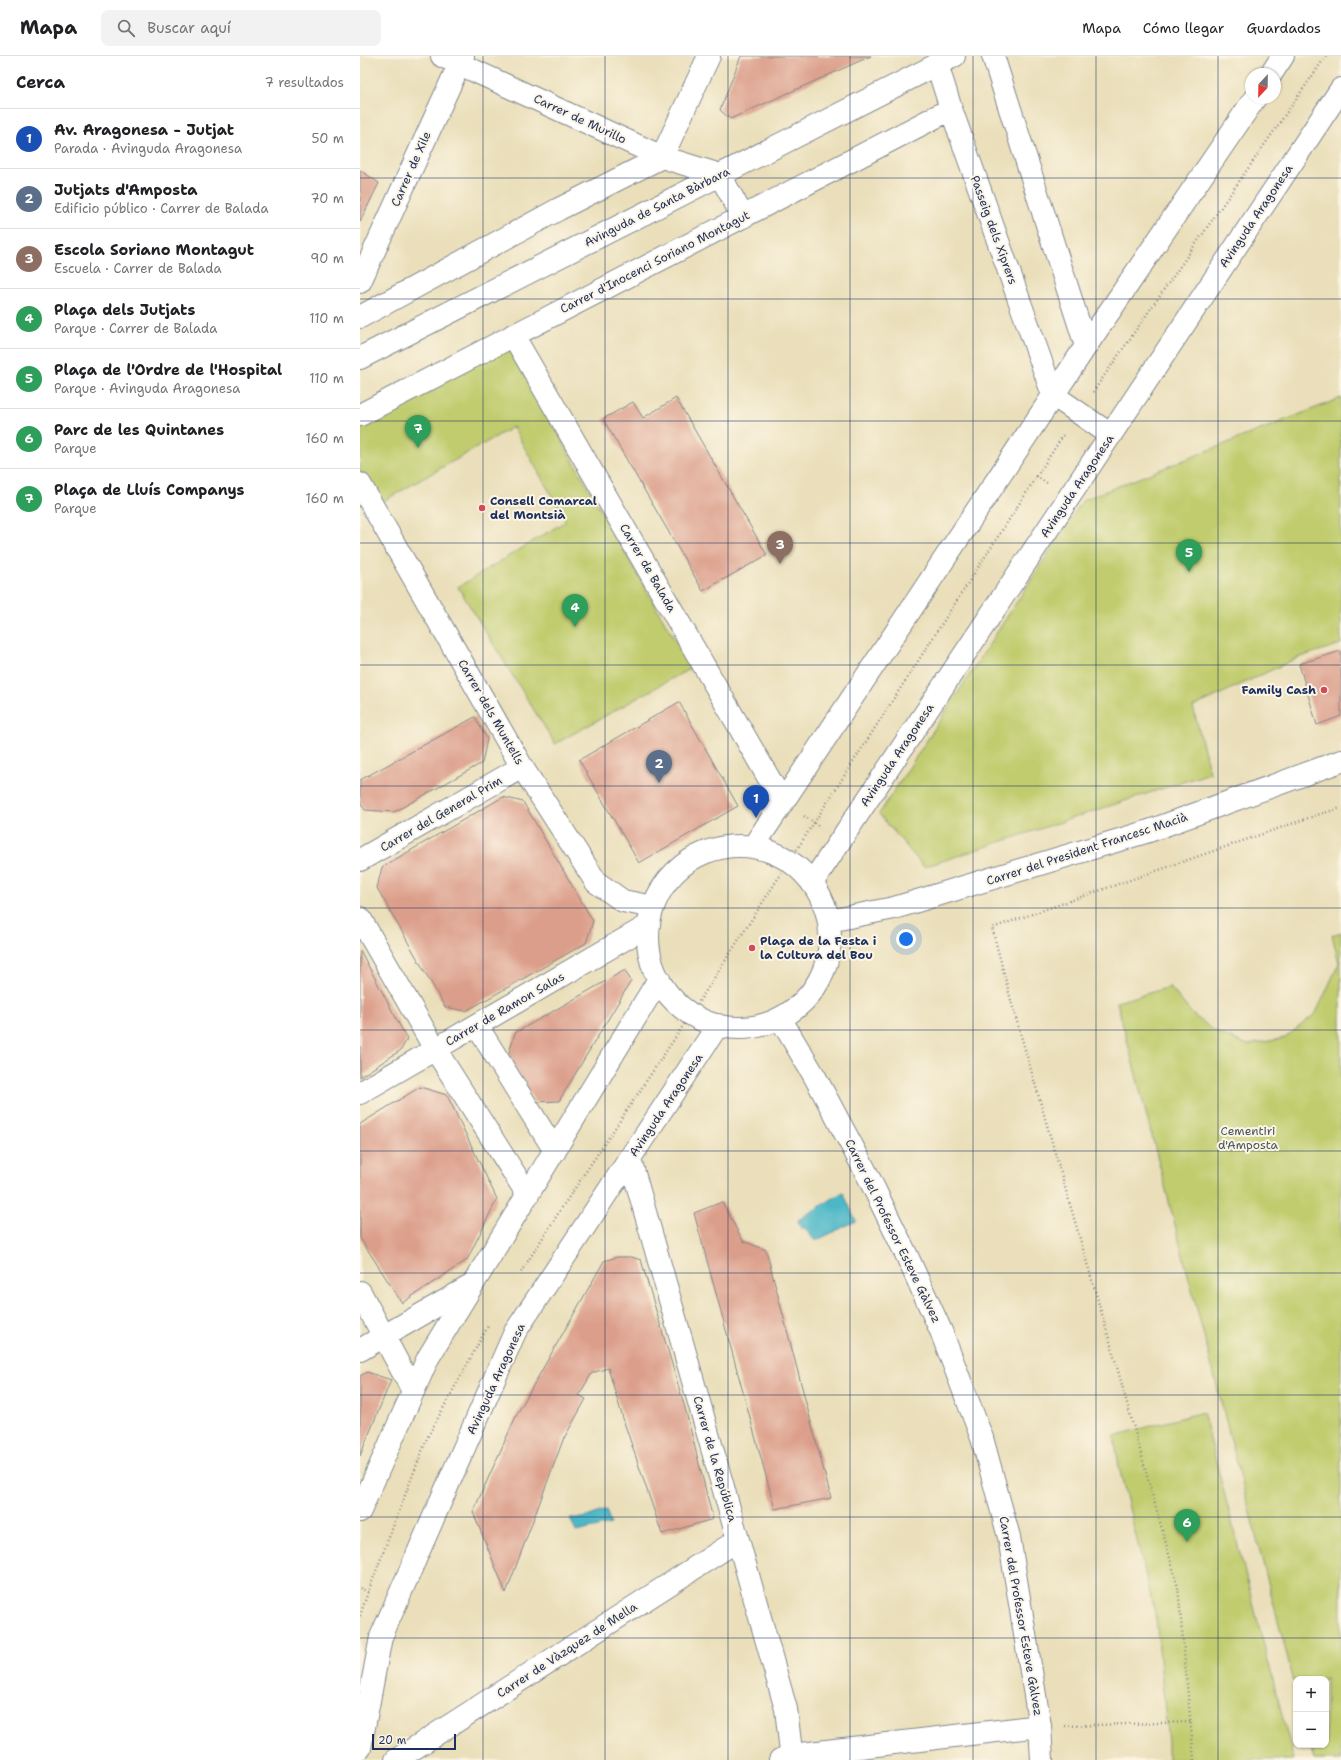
<!DOCTYPE html>
<html lang="es">
<meta charset="utf-8">
<style>
body{margin:0;font-family:"Shantell Sans",sans-serif;background:#f2f2f2;color:#202124}
.controls{position:absolute;right:12px;bottom:12px;display:grid;overflow:hidden;border-radius:8px;box-shadow:0 1px 3px #0004}
.controls button{width:36px;height:36px;display:grid;place-items:center;padding:0;border:0;border-bottom:1px solid #e0e0e0;background:#fff;color:#202124;font:20px sans-serif}
.compass{position:absolute;left:885px;top:12px;width:36px;height:36px;border-radius:50%;background:#fff;box-shadow:0 1px 3px #0004;rotate:202deg}
.scale{position:absolute;left:12px;bottom:10px;width:84px;box-sizing:border-box;padding-left:4px;border:2px solid #1b2f5e;border-top:0;font-size:11px;line-height:14px;white-space:nowrap;color:#1b2f5e;-webkit-text-stroke:3px #fcf5e5;paint-order:stroke}
.you{position:absolute;left:546px;top:883px;width:14px;height:14px;margin:-10px;border:3px solid #fff;border-radius:50%;background:#1a73e8;box-shadow:0 0 0 6px #1a73e833}
.badge{display:grid;place-items:center;width:26px;height:26px;border-radius:50%;background:#0f766e;color:#fff;font-size:13px;font-weight:700}
.pin{position:absolute;translate:-50% -33px;filter:drop-shadow(0 1px 2px #0008)}
.pin::after{content:'';position:absolute;top:21px;width:14px;height:12px;background:inherit;clip-path:polygon(0 0,100% 0,50% 100%)}
.list{margin:0;padding:0;list-style:none}
h2{display:flex;justify-content:space-between;align-items:center;height:52px;margin:0;padding:0 16px;font-size:17px}
h2 small{font-size:13px;font-weight:400;color:#757577}
.list li{display:grid;grid-template-columns:26px 1fr auto;gap:12px;align-items:center;box-sizing:border-box;height:60px;padding:0 16px;border-top:1px solid #e0e0e0}
.list b{display:block;font-size:15px;white-space:nowrap}
.list p{margin:0;font-size:13px;white-space:nowrap;color:#757577}
.list em{font-size:13px;font-style:normal;color:#757577}
.icon{flex:none;width:22px;height:22px;fill:none;stroke:currentColor;stroke-width:2;stroke-linecap:round;stroke-linejoin:round}
.map{position:relative;flex:none;width:981px;height:1704px;overflow:hidden}
header{display:flex;align-items:center;gap:24px;box-sizing:border-box;height:56px;padding:0 20px;background:#fff;border-bottom:1px solid #e0e0e0}
header strong{font-size:19px}
nav{display:flex;gap:22px;margin-inline-start:auto;font-size:14px}
.search{width:280px;height:36px;background:#f2f2f2;display:flex;align-items:center;gap:10px;box-sizing:border-box;padding:0 14px;border-radius:8px;color:#757577;font-size:15px}
main{display:flex}
aside{flex:1;background:#fff}
.map>svg:first-child{display:block}
.green{fill:#c0cc6d;stroke:#6e7e66}
.water{fill:#4bb7c7;stroke:#337392}
.building{fill:#db9e8a}
.lines{fill:none;stroke-linecap:round;stroke-linejoin:round}
.minor-casing{stroke:#82878c;stroke-width:24}
.tertiary-casing{stroke:#82878c;stroke-width:24}
.path{stroke:#82878c;stroke-width:2.5;stroke-dasharray:1 3;stroke-linecap:butt}
.minor{stroke:#fff;stroke-width:22}
.tertiary{stroke:#fff;stroke-width:22}
.grid{fill:none;stroke:#1b2f5e;stroke-width:1;stroke-opacity:0.55}
.poi-dot{fill:#d1495b;stroke:#fcf5e5;stroke-width:1.5}
.labels{text-anchor:middle;dominant-baseline:central;stroke-width:4;stroke-linejoin:round;paint-order:stroke}
.street-label{font-size:12px;fill:#1b2f5e;stroke:#fcf5e5}
.poi-label{font-size:12px;font-weight:bold;fill:#1b2f5e;stroke:#fcf5e5;text-anchor:start}
.park-label{font-size:12px;fill:#445662;stroke:#fcf5e5}
</style>
<header>
<strong>Mapa</strong>
<div class="search"><svg class="icon" aria-label="search" viewBox="0 0 24 24"><circle cx="10" cy="10" r="6"/><path d="M15 15l6 6"/></svg>Buscar aquí</div>
<nav><a>Mapa</a><a>Cómo llegar</a><a>Guardados</a></nav>
</header>
<main>
<aside>
<h2>Cerca<small>7 resultados</small></h2>
<ul class="list">
<li><span class="badge" style="background:#1a4fb4">1</span><div><b>Av. Aragonesa - Jutjat</b><p>Parada · Avinguda Aragonesa</p></div><em>50 m</em></li>
<li><span class="badge" style="background:#5c6f8a">2</span><div><b>Jutjats d'Amposta</b><p>Edificio público · Carrer de Balada</p></div><em>70 m</em></li>
<li><span class="badge" style="background:#8d6e63">3</span><div><b>Escola Soriano Montagut</b><p>Escuela · Carrer de Balada</p></div><em>90 m</em></li>
<li><span class="badge" style="background:#2e9e5b">4</span><div><b>Plaça dels Jutjats</b><p>Parque · Carrer de Balada</p></div><em>110 m</em></li>
<li><span class="badge" style="background:#2e9e5b">5</span><div><b>Plaça de l'Ordre de l'Hospital</b><p>Parque · Avinguda Aragonesa</p></div><em>110 m</em></li>
<li><span class="badge" style="background:#2e9e5b">6</span><div><b>Parc de les Quintanes</b><p>Parque</p></div><em>160 m</em></li>
<li><span class="badge" style="background:#2e9e5b">7</span><div><b>Plaça de Lluís Companys</b><p>Parque</p></div><em>160 m</em></li>
</ul>
</aside>
<div class="map">
<svg width="981" height="1704" viewBox="0 0 981 1704">
<rect width="100%" height="100%" fill="#fcf5e5"/>
<filter id="ink" filterUnits="userSpaceOnUse"><feTurbulence type="fractalNoise" baseFrequency=".025" numOctaves="2"/><feDisplacementMap in="SourceGraphic" scale="8" xChannelSelector="R" yChannelSelector="G"/><feConvolveMatrix kernelMatrix="1 2 1 2 8 2 1 2 1" color-interpolation-filters="sRGB"/></filter>
<filter id="wash" filterUnits="userSpaceOnUse"><feTurbulence type="fractalNoise" baseFrequency=".012" numOctaves="4" result="noise"/><feDisplacementMap in="SourceGraphic" scale="16" xChannelSelector="R" yChannelSelector="G"/><feGaussianBlur stdDeviation="0.9" result="paint"/><feColorMatrix in="noise" values="0 0 0 0 0 0 0 0 0 0 0 0 0 0 0 0 0 1.4 0 .05"/><feComposite in="paint" operator="in"/></filter>
<g filter="url(#wash)">
<rect width="100%" height="100%" fill="#eadfba"/>
<path class="green" d="M148,287L236,446L331,612L195,688L98,531L206,465L153,371L20,447L0,414V365Z
M981,342V588L937,602L833,651L850,717L564,811L519,758L723,444Z
M981,876V1704H954L950,1689H966V1623H936V1634L757,946L810,931L833,959L858,977L888,989L925,982L956,957L979,907L972,879Z
M843,1356L934,1704H808V1687L796,1562L759,1411L754,1380Z"/>
<path class="water" d="M483,1136L496,1165L455,1185L444,1171L441,1173L438,1164Z
M246,1454L251,1468L216,1476L210,1462H224Z"/>
<g id="blocks">
<path class="building" d="M381,0H511L370,63L360,54Z
M0,114L19,127L0,166Z
M316,342L407,499L343,535L243,363L273,346L283,362Z
M981,595V660L957,669L939,608Z
M319,646L378,750L279,807L219,704Z
M115,661L127,683L122,707L34,756L5,754L0,746V724Z
M143,741L163,746L233,865L226,887L106,955L85,951L17,832L22,811Z
M0,894L47,983L41,994L0,1021Z
M265,914L271,925L199,1045L175,1046L148,1000L155,977Z
M60,1031L87,1039L137,1143L107,1204L42,1247L0,1182V1068Z
M362,1146L383,1185L406,1194L471,1442L415,1453L334,1157Z
M257,1201H271L281,1204L325,1352L353,1463L302,1478L265,1369L248,1312L232,1317L219,1339L226,1343L203,1384L146,1537L113,1456L157,1358L244,1205Z
M7,1316L31,1324L0,1400V1320Z"/>
</g>
</g>
<g filter="url(#ink)">
<use href="#blocks" fill-opacity="0" stroke="#82878c" stroke-width="1"/>
<g class="lines">
<defs>
<path id="minor" d="M82,0L302,101L360,119L383,161
M633,0L726,290
M577,8L591,53L693,339
M911,18L923,0
M302,101L349,0
M0,226L103,0
M0,261L199,153L302,101
M153,279L422,745
M693,339L751,379
M0,359L591,53
M0,428L162,711L236,826L263,845L293,851
M288 881a91 91 0 1 1 182 0a91 91 0 1 1-182 0Z
M393,791L726,290L895,42
M0,804L162,711
M452,827L981,33
M0,862L75,993L168,1139
M469,865L534,852L789,775L981,705
M420,962L455,1021L507,1118L547,1200L581,1275L622,1382L649,1481L680,1670L682,1704
M117,970L195,1095
M0,1037L289,869
M270,1103L426,1653L432,1704
M0,1236L53,1335
M0,1294L109,1231
M0,1455L68,1302L299,923
M0,1692L21,1581L155,1276L358,969
M36,1704L378,1484
M420,1704L432,1699L680,1670"/>
<path id="tertiary" d="M0,302L594,0"/>
</defs>
<use href="#minor" class="minor-casing"/>
<use href="#tertiary" class="tertiary-casing"/>
<path class="path" d="M733,336L966,0
M676,420L687,427
M444,760L460,771
M161,1216L201,1153L331,958L704,378
M0,1532L8,1536
M0,1560L8,1536L67,1382L128,1270
M705,1670L830,1666
M834,1704L818,1531L752,1293L653,952L632,872L960,758L981,752"/>
<use href="#minor" class="minor"/>
<use href="#tertiary" class="tertiary"/>
</g>
</g>
<path class="grid" d="M123,0V1704M245,0V1704M368,0V1704M490,0V1704M613,0V1704M736,0V1704M858,0V1704M0,122H981M0,243H981M0,365H981M0,487H981M0,609H981M0,730H981M0,852H981M0,974H981M0,1095H981M0,1217H981M0,1339H981M0,1461H981M0,1582H981"/>
<g class="poi-dot">
<circle cx="122" cy="452" r="4"/>
<circle cx="964" cy="634" r="4"/>
<circle cx="392" cy="892" r="4"/>
</g>
<g class="labels">
<g class="street-label">
<text transform="translate(220 63) rotate(25)">Carrer de Murillo</text>
<text transform="translate(51 113) rotate(-66)">Carrer de Xile</text>
<text transform="translate(297 151) rotate(-27)">Avinguda de Santa Bàrbara</text>
<text transform="translate(896 160) rotate(-56)">Avinguda Aragonesa</text>
<text transform="translate(634 174) rotate(70)">Passeig dels Xiprers</text>
<text transform="translate(295 206) rotate(-27)">Carrer d'Inocenci Soriano Montagut</text>
<text transform="translate(717 430) rotate(-56)">Avinguda Aragonesa</text>
<text transform="translate(288 512) rotate(60)">Carrer de Balada</text>
<text transform="translate(131 656) rotate(60)">Carrer dels Muntells</text>
<text transform="translate(537 699) rotate(-56)">Avinguda Aragonesa</text>
<text transform="translate(81 758) rotate(-30)">Carrer del General Prim</text>
<text transform="translate(727 793) rotate(-18)">Carrer del President Francesc Macià</text>
<text transform="translate(145 953) rotate(-30)">Carrer de Ramon Salas</text>
<text transform="translate(306 1049) rotate(-56)">Avinguda Aragonesa</text>
<text transform="translate(533 1175) rotate(64)">Carrer del Professor Esteve Gàlvez</text>
<text transform="translate(136 1323) rotate(-65)">Avinguda Aragonesa</text>
<text transform="translate(355 1403) rotate(74)">Carrer de la República</text>
<text transform="translate(661 1560) rotate(80)">Carrer del Professor Esteve Gàlvez</text>
<text transform="translate(207 1594) rotate(-33)">Carrer de Vàzquez de Mella</text>
</g>
<g class="poi-label">
<text x="130" y="445">Consell Comarcal<tspan x="130" dy="14">del Montsià</tspan></text>
<text x="956" y="634" text-anchor="end">Family Cash</text>
<text x="400" y="885">Plaça de la Festa i<tspan x="400" dy="14">la Cultura del Bou</tspan></text>
</g>
<g class="park-label">
<text x="888" y="1075">Cementiri<tspan x="888" dy="14">d'Amposta</tspan></text>
</g>
</g>
</svg>
<div class="controls">
<button>+</button>
<button>−</button>
</div>
<svg class="compass" viewBox="-18 -18 36 36"><path d="M0-13l5 13h-10z" fill="#e53935"/><path d="M0 13l5-13h-10z" fill="#757577"/></svg>
<div class="scale">20 m</div>
<div class="you"></div>
<div class="pin badge" style="left:396px;top:762px;background:#1a4fb4">1</div>
<div class="pin badge" style="left:299px;top:727px;background:#5c6f8a">2</div>
<div class="pin badge" style="left:420px;top:508px;background:#8d6e63">3</div>
<div class="pin badge" style="left:215px;top:571px;background:#2e9e5b">4</div>
<div class="pin badge" style="left:829px;top:516px;background:#2e9e5b">5</div>
<div class="pin badge" style="left:827px;top:1486px;background:#2e9e5b">6</div>
<div class="pin badge" style="left:58px;top:392px;background:#2e9e5b">7</div>
</div>
</main>
